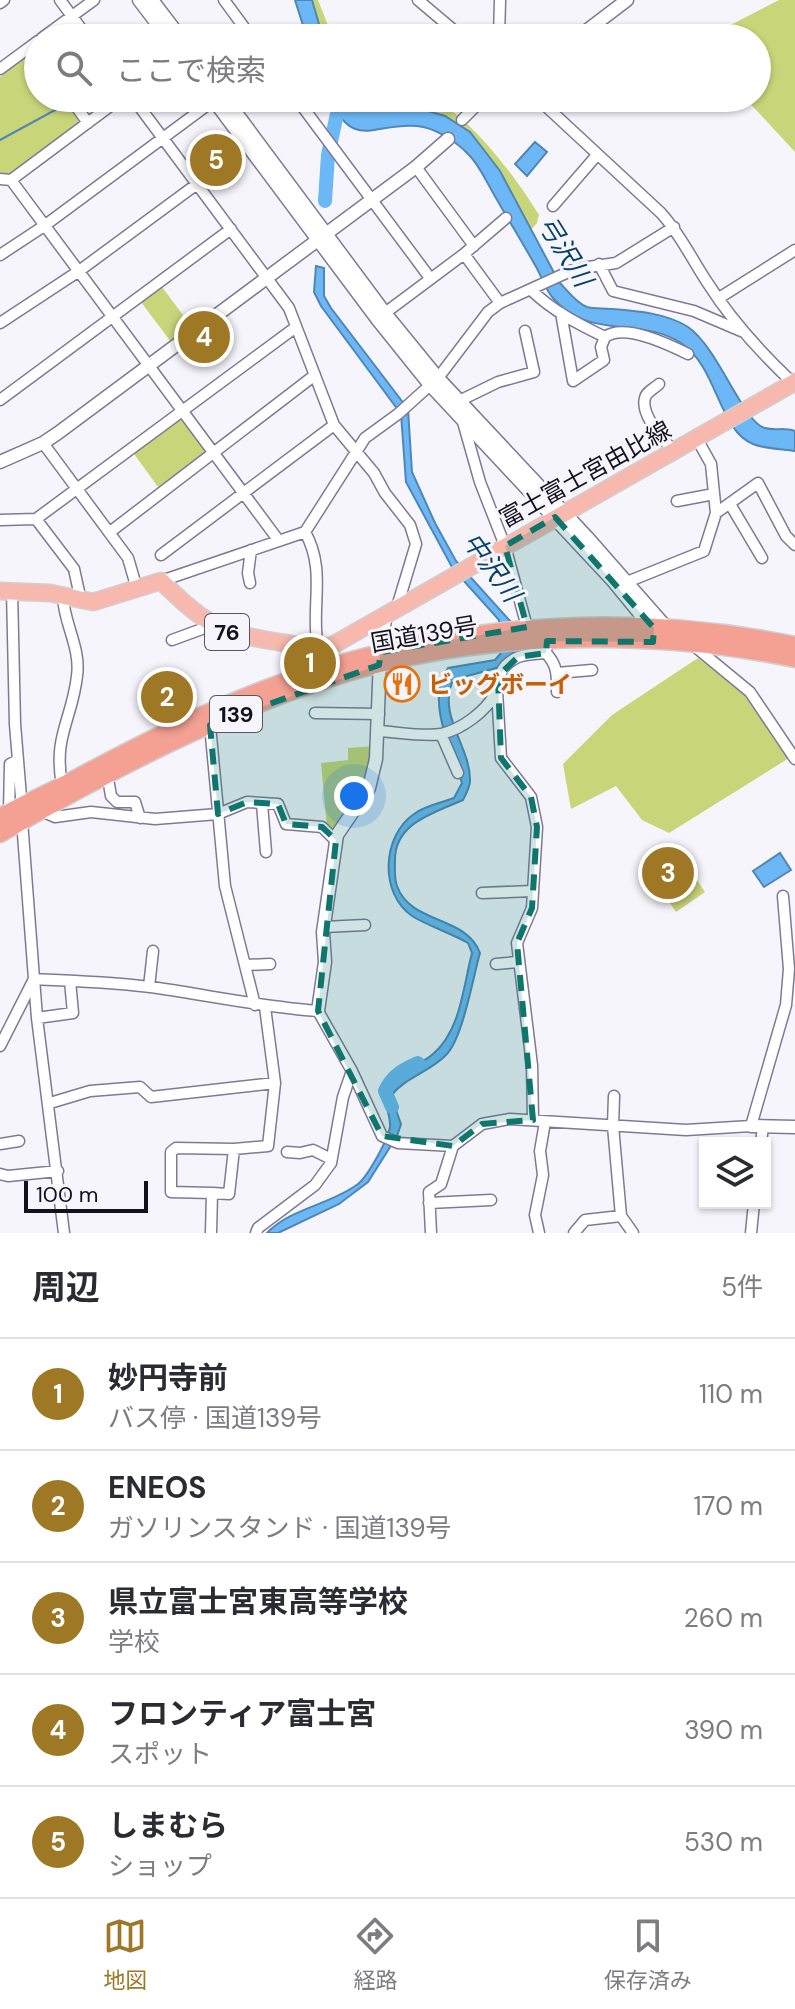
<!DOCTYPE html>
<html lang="ja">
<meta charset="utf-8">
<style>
body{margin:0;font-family:"DM Sans","Noto Sans JP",sans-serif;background:#f2f2f3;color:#2b2b33}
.controls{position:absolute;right:24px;bottom:24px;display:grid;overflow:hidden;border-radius:0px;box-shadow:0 2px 6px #0004}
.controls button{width:72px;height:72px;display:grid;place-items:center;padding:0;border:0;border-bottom:2px solid #e1e1e2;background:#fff;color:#2b2b33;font:40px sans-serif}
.scale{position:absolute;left:24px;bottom:20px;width:124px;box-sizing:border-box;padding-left:8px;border:4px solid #14111c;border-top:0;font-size:22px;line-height:28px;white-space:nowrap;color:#14111c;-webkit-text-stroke:6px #f6f5fb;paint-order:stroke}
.you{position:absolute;left:354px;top:796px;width:28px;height:28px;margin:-20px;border:6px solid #fff;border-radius:50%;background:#1a73e8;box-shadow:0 0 0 12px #1a73e833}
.badge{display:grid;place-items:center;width:52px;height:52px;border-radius:50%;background:#9e7824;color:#fff;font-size:26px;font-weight:700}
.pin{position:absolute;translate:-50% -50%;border:4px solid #fff;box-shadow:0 2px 8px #0006}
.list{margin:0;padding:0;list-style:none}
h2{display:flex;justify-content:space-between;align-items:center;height:104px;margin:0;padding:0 32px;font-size:34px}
h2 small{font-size:26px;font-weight:400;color:#7c7c81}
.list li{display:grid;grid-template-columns:52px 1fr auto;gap:24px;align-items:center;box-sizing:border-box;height:112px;padding:0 32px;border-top:2px solid #e1e1e2}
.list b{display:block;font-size:30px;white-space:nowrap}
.list p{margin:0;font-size:26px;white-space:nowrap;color:#7c7c81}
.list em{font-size:26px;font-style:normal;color:#7c7c81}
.icon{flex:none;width:44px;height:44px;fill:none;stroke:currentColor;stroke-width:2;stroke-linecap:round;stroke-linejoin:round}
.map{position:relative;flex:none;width:795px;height:1233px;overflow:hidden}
.search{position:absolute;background:#fff;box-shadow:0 2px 6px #0004;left:24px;right:24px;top:24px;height:88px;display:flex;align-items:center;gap:20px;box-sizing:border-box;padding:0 28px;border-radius:44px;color:#7c7c81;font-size:30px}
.sheet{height:664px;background:#fff}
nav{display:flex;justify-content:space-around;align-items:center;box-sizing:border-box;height:112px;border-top:2px solid #e1e1e2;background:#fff;font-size:22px;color:#7c7c81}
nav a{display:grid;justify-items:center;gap:4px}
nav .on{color:#9e7824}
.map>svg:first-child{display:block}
.green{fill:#c9d579}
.water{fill:#6cb8f6;stroke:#5286b5;stroke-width:2}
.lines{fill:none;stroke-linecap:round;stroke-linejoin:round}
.stream{stroke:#5286b5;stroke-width:2}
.river{stroke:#6cb8f6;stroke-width:14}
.minor-casing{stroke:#807996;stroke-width:13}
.tertiary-casing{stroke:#807996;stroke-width:15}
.primary-casing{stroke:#d0cfd2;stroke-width:19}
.trunk-casing{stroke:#d0cfd2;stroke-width:19}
.minor{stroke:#fff;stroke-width:10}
.tertiary{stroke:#fff;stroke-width:12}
.primary{stroke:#f7b8ad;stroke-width:16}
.trunk{stroke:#f4a092;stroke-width:16}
.marked{fill:#0f766e;fill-opacity:0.2;stroke:#0f766e;stroke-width:6;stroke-dasharray:16 10;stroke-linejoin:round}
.labels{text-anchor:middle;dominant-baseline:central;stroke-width:6;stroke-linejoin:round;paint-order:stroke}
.shield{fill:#f6f5fb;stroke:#58555f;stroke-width:2}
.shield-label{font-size:22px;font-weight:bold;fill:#14111c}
.street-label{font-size:24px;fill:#14111c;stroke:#f6f5fb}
.food-label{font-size:24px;font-weight:bold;fill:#c56008;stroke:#f6f5fb;text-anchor:start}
.water-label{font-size:26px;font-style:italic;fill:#06426a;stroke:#f6f5fb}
</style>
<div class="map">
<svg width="795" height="1233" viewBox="0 0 795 1233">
<rect width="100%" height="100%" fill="#f6f5fb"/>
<path class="green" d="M299,0H318L333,38H316Z
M779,0H795V152L745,98H757V38H714L715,33Z
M31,53L38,62V98H65L82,122L10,175L0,173V77Z
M395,98C405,98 417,96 426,98C463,105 521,184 539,215L537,223L530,231L470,141L392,111L386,102Z
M162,287L192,327L171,342L141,302Z
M183,417L207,451L158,487L132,451Z
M698,658L757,703L789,758L669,833L642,820L616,786L571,809L563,764L612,715Z
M374,746L359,796L332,829L327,827L321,763L348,760V748Z
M683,859L705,892L676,912L654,879Z"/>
<path class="water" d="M295,0H312L323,38H307Z
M329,98H353L366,111L411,106L445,116L470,132L500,171L559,282C567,290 576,303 587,307C593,309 604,308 611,309C637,311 666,313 688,327C717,346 744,424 765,428C775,431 784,427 795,431V451C782,449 765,449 753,444C719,431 717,366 681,343C640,316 588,341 552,297C545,288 541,275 535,265C521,240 506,216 492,191C485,179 479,165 469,155C457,142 434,127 417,126C374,122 355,152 329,98Z
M535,142L547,152L527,176L515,164Z
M316,266L324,268V296L331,308L408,409L412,472L435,523L456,561L511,622L513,656L496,668L453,680C437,716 471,747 470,781C470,787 466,794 463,800C434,813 394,823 395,861C395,869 394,878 397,886C411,925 466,915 480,953C473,977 463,1038 446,1055C430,1072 405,1077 391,1096L401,1124L397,1136L368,1182L339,1204L278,1233H267C291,1208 330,1205 358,1184C368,1176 389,1138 390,1126C391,1113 380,1097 388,1084C399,1068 420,1066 433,1054C461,1030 463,987 472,953L468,943C451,933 428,926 412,916C379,893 382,836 414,814C424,806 441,803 454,798L462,783C451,751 425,697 448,668L495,660L501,653L499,620L453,569L406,482L401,414L321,306L314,292Z
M780,853L791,870L764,887L753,871Z"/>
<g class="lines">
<path class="stream" d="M0,140L68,103"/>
<path class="river" d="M325,201L328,155L339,105L338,98
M392,1107L385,1091C392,1075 403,1070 418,1063"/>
<defs>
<path id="minor" d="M60,0L88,38
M224,0L252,38
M418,0L463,38
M0,3L4,0
M42,38L94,0
M499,38L500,0
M0,69L38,41
M70,98L88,123
M133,98L289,308L334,425L374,473L385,493L410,525L416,544L397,607
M296,98L430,278
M537,98L661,213C681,235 691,258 707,282C731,320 760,352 793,383
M462,120L484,98
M416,167L474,246
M0,179L11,180L279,541
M11,180L121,98
M553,206L597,155
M464,254L500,303
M0,255L44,226L217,98
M599,264L613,291L694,311L741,331
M531,290C553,311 578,324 605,337C624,323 668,344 688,354
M719,298L795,250
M385,313L464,254L506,218
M561,313L573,381L604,360L601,347L605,337
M0,323L79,271L197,184
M659,384C655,388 646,392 645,398C640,416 664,439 674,452
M0,400L231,229
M459,401L498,382L534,372L525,331
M463,422L480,482L505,546L527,627
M43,443L128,558L137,589
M677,501L714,494
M730,504L762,558
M716,513L758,483L786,536L795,545
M36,519L74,569L81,601
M0,520L36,519L296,327
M110,532L315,375
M305,532C327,571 310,608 318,649
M161,555L334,425
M161,581L305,532L365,438L398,414L438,378L488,312L500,303L575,269L616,263L674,227
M627,582L704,551L716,513L711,464L697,439
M250,583L248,573L251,550
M12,591L15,724L21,797
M172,640L202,629L208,623
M693,645L750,692L795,759
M381,652L387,613
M546,653C558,666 557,676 557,692
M557,673L592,670
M497,691L501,758L531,797L537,827L532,908L517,943L532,1065L533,1120
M315,713L379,714
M210,725L225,886L255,1005
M379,731C396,732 425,737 441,734C462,729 485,712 495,694C504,679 494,670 516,658C524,654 537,654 546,653L547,641
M441,734L458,773
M109,784L111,796L117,802H135L140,818
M62,785C53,736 72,720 77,676C81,648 64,624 63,597
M262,804L266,852
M41,811L55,817L91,812L155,819L218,814L247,802L278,804L286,824L322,827L336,841
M9,812L10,764L18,760
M22,821L37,1018L64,1233
M482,893L532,891
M324,927L365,925
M496,964L517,962
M246,965L270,964
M149,987L153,951
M37,1018L73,1013L70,981
M0,1046L34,979C76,981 117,982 158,988C212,996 264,1007 318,1011L352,1071L382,1136L398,1143L453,1146L482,1124L510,1119L686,1130L751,1126L786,1005L789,969L783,896
M614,1096L613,1126L621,1216
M50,1103L90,1091L140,1087L151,1097L275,1083
M761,1143L763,1126
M0,1144L19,1141
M287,1152L300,1153L313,1150L331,1159
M0,1174L8,1176L58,1171
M212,1193L229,1194L234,1149
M429,1203L491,1200
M211,1233L212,1193L171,1192V1152L176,1148L234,1149L268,1146L275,1083L265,1007
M256,1233L258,1228L315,1185L331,1163L343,1097L352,1071
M431,1233L429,1192L441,1184L453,1146
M539,1233L535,1215L543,1175L540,1151L545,1122
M574,1233L585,1220L621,1216L633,1233
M751,1233L754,1203"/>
<path id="tertiary" d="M139,0L168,38
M152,0L181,38
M577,38L627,0
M212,98L377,319L430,385L613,581L654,631
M225,98L385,313L438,378L587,537L666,627L664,629
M0,462L43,443L58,433L416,167L448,139
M318,1011L325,962L323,932L337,835L369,788L376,759L380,659
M751,1126L795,1127"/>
<path id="primary" d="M0,591L50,593L93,602L161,581C208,627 220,633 285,643C302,646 316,650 333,645L795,382"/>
<path id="trunk" d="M0,817C21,805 43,795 65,784C141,743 220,703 303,675C461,622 631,611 795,645
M0,834C112,770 227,709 351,672C488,631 656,630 795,659"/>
</defs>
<use href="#minor" class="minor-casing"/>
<use href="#tertiary" class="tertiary-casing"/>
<use href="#primary" class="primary-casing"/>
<use href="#trunk" class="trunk-casing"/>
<use href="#minor" class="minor"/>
<use href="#tertiary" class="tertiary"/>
<use href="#primary" class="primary"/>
<use href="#trunk" class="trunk"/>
</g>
<path class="marked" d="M555,517L654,628L653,642L547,641L546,653L518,657L498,676L501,758L531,797L537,827L532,908L517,943L533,1120L482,1124L453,1146L382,1136L318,1011L336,840L322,827L286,824L278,804L247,802L218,814L210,725L379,665L381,652L527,627L505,546Z"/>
<defs>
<symbol id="restaurant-ring" viewBox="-11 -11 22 22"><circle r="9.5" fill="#f6f5fb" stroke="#e8710a" stroke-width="1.5"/><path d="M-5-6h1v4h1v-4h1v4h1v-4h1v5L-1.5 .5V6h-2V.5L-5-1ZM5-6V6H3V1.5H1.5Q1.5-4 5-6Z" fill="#e8710a"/></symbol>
</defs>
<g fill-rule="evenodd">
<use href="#restaurant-ring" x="382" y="664" width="40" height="40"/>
</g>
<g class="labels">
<g class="shield">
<rect x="205" y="614" width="44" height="36" rx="6"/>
<rect x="210" y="696" width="52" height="36" rx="6"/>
</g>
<g class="shield-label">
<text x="227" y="632">76</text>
<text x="236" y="714">139</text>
</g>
<g class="street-label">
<text transform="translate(585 474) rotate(-29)">富士富士宮由比線</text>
<text transform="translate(424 634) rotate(-10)">国道139号</text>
</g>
<g class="food-label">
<text x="428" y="684">ビッグボーイ</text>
</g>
<g class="water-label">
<text transform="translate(565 251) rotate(58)">弓沢川</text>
<text transform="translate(492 567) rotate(54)">中沢川</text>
</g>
</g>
</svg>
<div class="controls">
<button><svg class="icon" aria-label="layers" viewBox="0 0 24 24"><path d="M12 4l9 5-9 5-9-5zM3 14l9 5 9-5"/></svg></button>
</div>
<div class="scale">100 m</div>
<div class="you"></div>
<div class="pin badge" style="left:310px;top:663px">1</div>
<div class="pin badge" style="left:167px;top:697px">2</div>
<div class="pin badge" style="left:668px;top:873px">3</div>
<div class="pin badge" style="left:204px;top:337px">4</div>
<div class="pin badge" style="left:216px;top:160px">5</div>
<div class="search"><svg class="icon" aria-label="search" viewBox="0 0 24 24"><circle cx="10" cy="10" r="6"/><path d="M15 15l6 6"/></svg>ここで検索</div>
</div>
<section class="sheet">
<h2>周辺<small>5件</small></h2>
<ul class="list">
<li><span class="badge">1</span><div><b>妙円寺前</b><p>バス停 · 国道139号</p></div><em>110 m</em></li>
<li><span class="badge">2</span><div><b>ENEOS</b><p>ガソリンスタンド · 国道139号</p></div><em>170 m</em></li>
<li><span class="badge">3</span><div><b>県立富士宮東高等学校</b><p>学校</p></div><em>260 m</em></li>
<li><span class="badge">4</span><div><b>フロンティア富士宮</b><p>スポット</p></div><em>390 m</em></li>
<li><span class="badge">5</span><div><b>しまむら</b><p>ショップ</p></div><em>530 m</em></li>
</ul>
</section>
<nav>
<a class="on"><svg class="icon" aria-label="map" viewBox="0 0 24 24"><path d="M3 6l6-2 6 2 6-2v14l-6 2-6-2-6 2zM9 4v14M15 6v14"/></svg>地図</a>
<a><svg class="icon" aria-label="directions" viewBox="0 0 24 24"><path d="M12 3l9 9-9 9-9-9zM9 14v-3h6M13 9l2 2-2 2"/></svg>経路</a>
<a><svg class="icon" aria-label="saved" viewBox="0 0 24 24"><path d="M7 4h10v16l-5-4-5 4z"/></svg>保存済み</a>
</nav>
